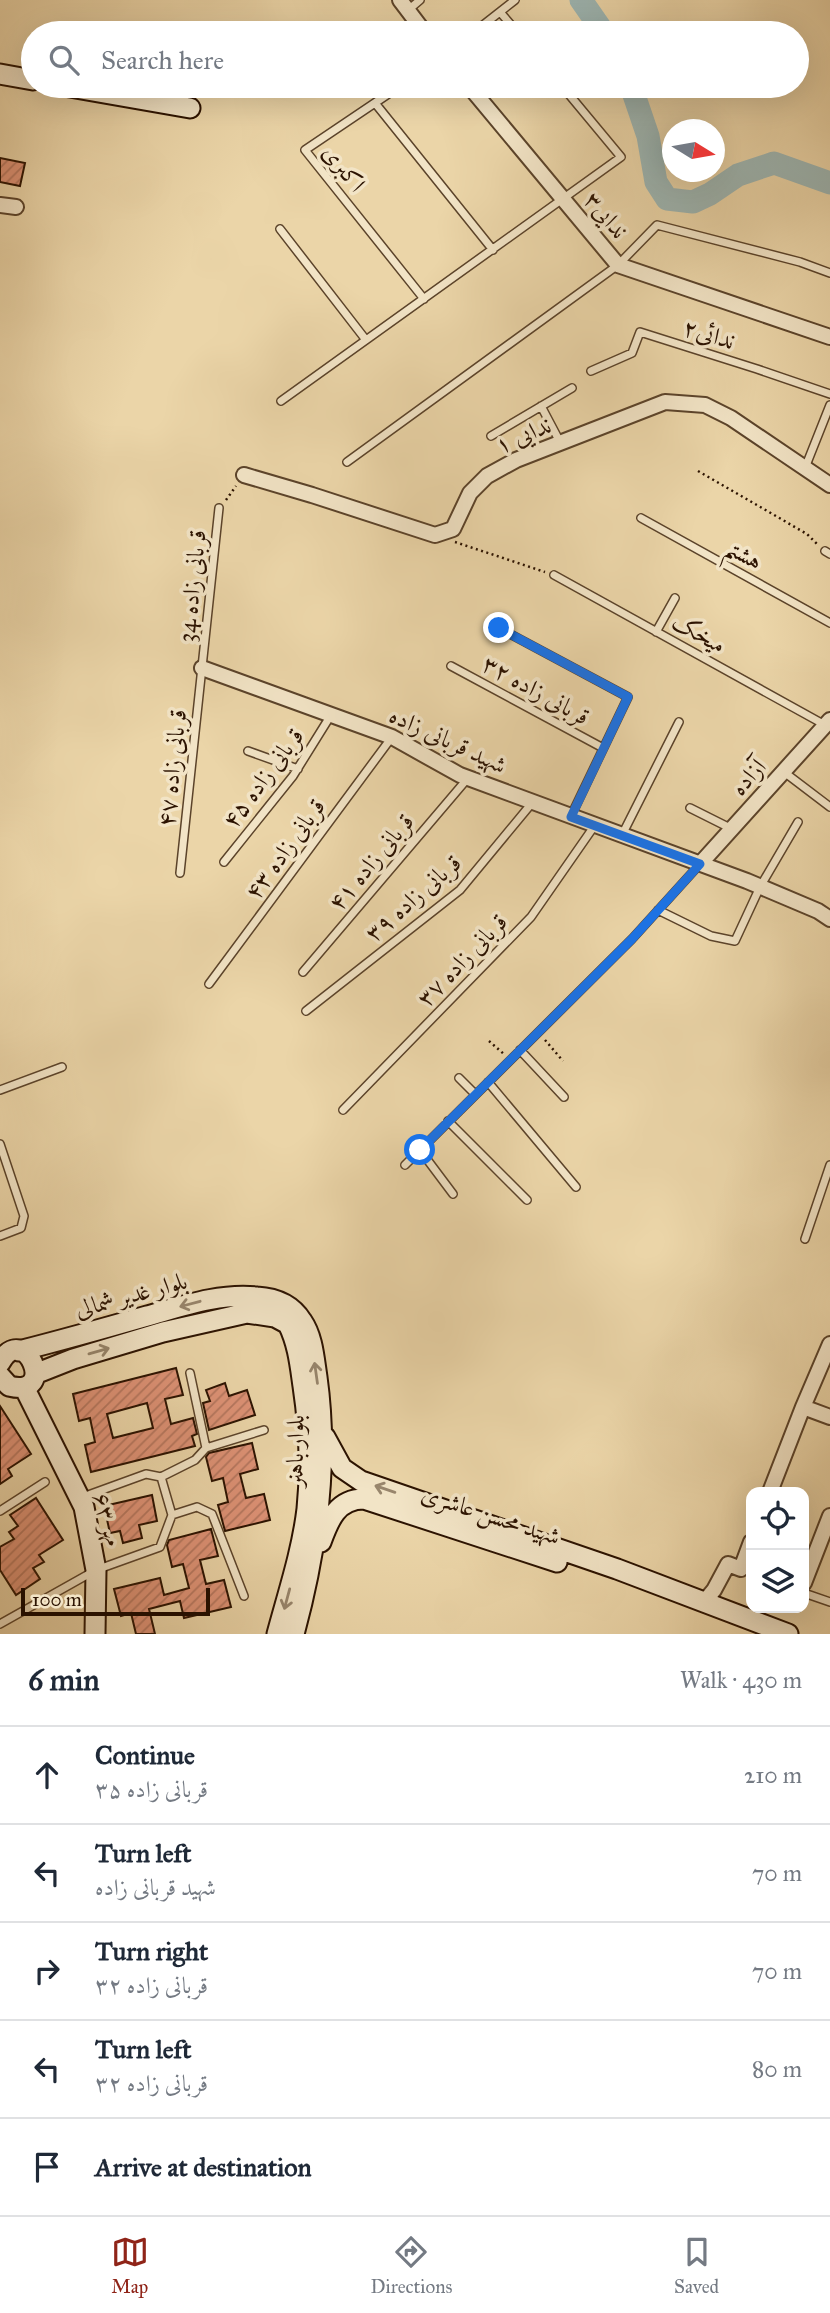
<!DOCTYPE html>
<meta charset="utf-8">
<style>
body{margin:0;font-family:"IM FELL Great Primer",Amiri,serif;background:#f6f6f7;color:#1f2937}
.controls{position:absolute;right:21px;bottom:21px;display:grid;overflow:hidden;border-radius:14px;box-shadow:0 7px 28px #0002}
.controls button{width:63px;height:63px;display:grid;place-items:center;padding:0;border:0;border-bottom:2px solid #e0e1e3;background:#fff;color:#1f2937;font:35px sans-serif}
.compass{position:absolute;left:662px;top:119px;width:63px;height:63px;border-radius:50%;background:#fff;box-shadow:0 7px 28px #0002;rotate:101deg}
.scale{position:absolute;left:21px;bottom:18px;width:189px;box-sizing:border-box;padding-left:7px;border:4px solid #2b1200;border-top:0;font-size:19px;line-height:24px;white-space:nowrap;color:#2b1200;-webkit-text-stroke:5px #f2e4c6;paint-order:stroke}
.stop{position:absolute;width:21px;height:21px;margin:-16px;border:5px solid #1a73e8;border-radius:50%;background:#fff}
.stop.end{background:#1a73e8;border-color:#fff;box-shadow:0 2px 7px #0008}
.list{margin:0;padding:0;list-style:none}
h2{display:flex;justify-content:space-between;align-items:center;height:91px;margin:0;padding:0 28px;font-size:30px}
h2 small{font-size:23px;font-weight:400;color:#747a83}
.list li{display:grid;grid-template-columns:46px 1fr auto;gap:21px;align-items:center;box-sizing:border-box;height:98px;padding:0 28px;border-top:2px solid #e0e1e3}
.list b{display:block;font-size:26px;white-space:nowrap}
.list p{margin:0;font-size:23px;white-space:nowrap;color:#747a83}
.list em{font-size:23px;font-style:normal;color:#747a83}
.icon{flex:none;width:38px;height:38px;fill:none;stroke:currentColor;stroke-width:2;stroke-linecap:round;stroke-linejoin:round}
.map{position:relative;flex:none;width:830px;height:1634px;overflow:hidden}
.search{position:absolute;background:#fff;box-shadow:0 7px 28px #0002;left:21px;right:21px;top:21px;height:77px;display:flex;align-items:center;gap:18px;box-sizing:border-box;padding:0 24px;border-radius:38px;color:#747a83;font-size:26px}
.sheet{height:581px;background:#fff}
nav{display:flex;justify-content:space-around;align-items:center;box-sizing:border-box;height:98px;border-top:2px solid #e0e1e3;background:#fff;font-size:19px;color:#747a83}
nav a{display:grid;justify-items:center;gap:4px}
nav .on{color:#8f2418}
.map>svg:first-child{display:block}
.lines{fill:none;stroke-linecap:round;stroke-linejoin:round}
.river{stroke:#9db6b3;stroke-width:23}
.building{fill:url(#building-hatch);stroke:#2b1200;stroke-width:2;fill-rule:evenodd}
.lane-casing{stroke:#5b432a;stroke-width:10}
.street-casing{stroke:#5b432a;stroke-width:18}
.secondary-casing{stroke:#2b1200;stroke-width:23}
.path{stroke:#2b1200;stroke-width:2.5;stroke-dasharray:2 3.5;stroke-linecap:butt}
.lane{stroke:#f2e4c6;stroke-width:7}
.street{stroke:#f2e4c6;stroke-width:14}
.secondary{stroke:#f2e4c6;stroke-width:19}
.oneway{stroke:#98866d}
.route{stroke:#1a73e8;stroke-width:9}
.labels{text-anchor:middle;dominant-baseline:central;stroke-width:7;stroke-linejoin:round;paint-order:stroke}
.street-label{font-size:24px;fill:#2b1200;stroke:#f2e4c6}
</style>
<div class="map">
<svg width="830" height="1634" viewBox="0 0 830 1634">
<defs>
<pattern id="building-hatch" width="6" height="6" patternUnits="userSpaceOnUse" patternTransform="scale(1.75)"><rect width="6" height="6" fill="#de9276"/><path d="M-1 1l2-2M0 6l6-6M5 7l2-2" fill="none" stroke="#b4765e"/></pattern>
</defs>
<rect width="100%" height="100%" fill="#ebd5a8"/>
<filter id="stains"><feTurbulence type="fractalNoise" baseFrequency=".00286" numOctaves="4"/><feColorMatrix values="0 0 0 0 .2 0 0 0 0 .09 0 0 0 0 .02 0 0 0 .5 -.17"/></filter>
<radialGradient id="worn" r=".72"><stop offset=".6" stop-color="#630" stop-opacity="0"/><stop offset="1" stop-color="#630" stop-opacity=".3"/></radialGradient>
<g class="lines">
<path class="river" d="M581,0L604,33
M631,86L648,136L656,182L667,199L693,202L710,194L738,175L774,163L830,183"/>
</g>
<path class="building" d="M0,158L25,163L20,186L0,182Z
M176,1368L183,1395L165,1399L171,1424L193,1418L197,1434L192,1436L195,1446L91,1472L85,1445L95,1442L90,1418L79,1421L73,1394ZM147,1403L153,1428L113,1438L107,1414Z
M225,1383L229,1396L247,1390L255,1415L209,1430L203,1403L210,1401L206,1390Z
M0,1406L31,1454L8,1469L12,1476L0,1484Z
M252,1443L258,1469L240,1474L246,1498L264,1494L270,1520L225,1531L218,1505L228,1502L223,1478L212,1481L206,1457L209,1453Z
M152,1495L157,1521L139,1525L142,1538L123,1543L120,1531L110,1533L104,1506Z
M36,1498L63,1540L39,1555L44,1562L33,1568L40,1579L16,1595L0,1570V1547L14,1539L9,1532L18,1526L10,1515Z
M211,1529L218,1556L200,1560L206,1584L224,1580L231,1607L184,1618L180,1601L149,1609L155,1634H136L131,1613L121,1616L114,1589L160,1578L164,1595L189,1588L183,1564L172,1567L167,1545L169,1540Z"/>
<g class="lines">
<defs>
<path id="lane" d="M407,11L420,0
M500,12L518,33
M473,33L515,0
M400,86L305,150L424,299
M375,103L493,250
M280,229L366,340
M591,371L632,353L640,332L757,369L830,394
M281,401L621,157L562,86
M541,406L560,442
M491,436L572,388
M347,462L618,265L657,225L800,262L830,273
M805,468L830,405
M641,518L830,623
M825,551L830,554
M554,575L825,725
M499,628L628,697L571,816
M656,632L675,598
M451,666L603,748
M248,751L298,769
M784,772L830,807
M690,808L732,829
M622,835L679,722
M224,862L293,776L331,715
M180,873L219,508
M658,910L711,936L735,941L760,887L798,822
M303,972L468,778
M209,984L392,737
M306,1011L460,890L532,803
M520,1050L564,1097
M459,1078L475,1094
M488,1082L576,1187
M0,1090L62,1067
M343,1110L531,917L595,825
M448,1121L527,1200
M0,1144L24,1216L21,1228L0,1236
M420,1150L453,1194
M405,1165L632,939L700,864
M805,1239L830,1165
M190,1373L206,1448
M161,1477L195,1460L206,1448L264,1430
M0,1511L45,1482
M172,1515L197,1507L212,1514L244,1596
M804,1593L830,1602
M0,1624L96,1570L160,1547L172,1515L161,1477L146,1474L80,1498"/>
<path id="street" d="M400,0L425,33
M469,86L618,265L830,337
M0,205L16,207
M244,475L312,495L435,535L453,529L470,493L487,476L516,460L665,402L705,405L731,418L830,485
M202,668L392,737L460,775L747,881L818,911L830,919
M700,864L830,720
M803,1407L830,1417
M770,1492L803,1407L830,1344
M804,1583L830,1516
M704,1602L714,1590L728,1564L741,1569L751,1542"/>
<path id="secondary" d="M0,74L33,80
M64,86L190,108
M19,1351C62,1340 105,1328 147,1316C183,1306 220,1293 257,1297C275,1298 292,1305 302,1321C313,1337 314,1358 317,1377C329,1463 317,1550 294,1634
M0,1363C24,1319 60,1399 9,1386L0,1376
M35,1374L73,1359L163,1332L247,1313L275,1317L288,1324C298,1344 300,1365 303,1386C309,1426 311,1469 307,1509C302,1551 288,1593 277,1634
M24,1387L84,1507L96,1570L95,1634
M325,1437L342,1468L361,1481L617,1569L788,1634
M321,1542C329,1520 337,1499 364,1499L557,1562"/>
</defs>
<use href="#lane" class="lane-casing"/>
<use href="#street" class="street-casing"/>
<use href="#secondary" class="secondary-casing"/>
<path class="path" d="M698,471L807,534L817,544
M226,500L236,486
M455,542L545,572
M545,1040L563,1061
M489,1041L505,1055"/>
<use href="#lane" class="lane"/>
<use href="#street" class="street"/>
<use href="#secondary" class="secondary"/>
</g>
<defs><path id="oneway-shaft" d="M-6 0H5M1.5-3L5.5 0L1.5 3" fill="none" stroke-width="1.6" stroke-linecap="round" stroke-linejoin="round" transform="scale(1.75)"/></defs>
<g class="oneway">
<use href="#oneway-shaft" transform="translate(190 1304) rotate(165)"/>
<use href="#oneway-shaft" transform="translate(99 1351) rotate(-16)"/>
<use href="#oneway-shaft" transform="translate(316 1373) rotate(-98)"/>
<use href="#oneway-shaft" transform="translate(385 1489) rotate(-161)"/>
<use href="#oneway-shaft" transform="translate(287 1599) rotate(105)"/>
</g>
<g class="lines">
<path class="route" d="M420,1150L632,939L700,864L571,817L628,697L499,628"/>
</g>
<g class="labels">
<g class="street-label">
<text transform="translate(344 168) rotate(52)">اکبری</text>
<text transform="translate(606 215) rotate(50)">ندایی۳</text>
<text transform="translate(709 334) rotate(17)">ندائی۲</text>
<text transform="translate(523 435) rotate(-23)">ندایی ۱</text>
<text transform="translate(744 554) rotate(28)">هشتم</text>
<text transform="translate(192 586) rotate(-84)">قربانی زاده 34</text>
<text transform="translate(699 633) rotate(29)">میخک</text>
<text transform="translate(536 690) rotate(29)">قربانی زاده ۳۲</text>
<text transform="translate(448 740) rotate(25)">شهید قربانی زاده</text>
<text transform="translate(172 768) rotate(-84)">قربانی زاده ۴۷</text>
<text transform="translate(748 777) rotate(-48)">آزاده</text>
<text transform="translate(263 778) rotate(-53)">قربانی زاده ۴۵</text>
<text transform="translate(285 849) rotate(-54)">قربانی زاده ۴۳</text>
<text transform="translate(371 862) rotate(-50)">قربانی زاده ۴۱</text>
<text transform="translate(413 898) rotate(-41)">قربانی زاده ۳۹</text>
<text transform="translate(462 960) rotate(-46)">قربانی زاده ۳۷</text>
<text transform="translate(131 1295) rotate(-15)">بلوار غدیر شمالی</text>
<text transform="translate(295 1451) rotate(-89)">بلوار باهنر</text>
<text transform="translate(491 1515) rotate(18)">شهید محسن عاشری</text>
<text transform="translate(108 1519) rotate(75)">مهر ۶۳</text>
</g>
</g>
<rect width="100%" height="100%" filter="url(#stains)"/>
<rect width="100%" height="100%" fill="url(#worn)"/>
</svg>
<div class="controls">
<button><svg class="icon" aria-label="locate" viewBox="0 0 24 24"><circle cx="12" cy="12" r="6"/><path d="M12 2v4M12 18v4M2 12h4M18 12h4"/></svg></button>
<button><svg class="icon" aria-label="layers" viewBox="0 0 24 24"><path d="M12 4l9 5-9 5-9-5zM3 14l9 5 9-5"/></svg></button>
</div>
<svg class="compass" viewBox="-18 -18 36 36"><path d="M0-13l5 13h-10z" fill="#e53935"/><path d="M0 13l5-13h-10z" fill="#747a83"/></svg>
<div class="scale">100 m</div>
<div class="stop" style="left:420px;top:1150px"></div>
<div class="stop end" style="left:499px;top:628px"></div>
<div class="search"><svg class="icon" aria-label="search" viewBox="0 0 24 24"><circle cx="10" cy="10" r="6"/><path d="M15 15l6 6"/></svg>Search here</div>
</div>
<section class="sheet">
<h2>6 min<small>Walk · 430 m</small></h2>
<ul class="list">
<li><svg class="icon" aria-label="ahead" viewBox="0 0 24 24"><path d="M12 20V5M6 11l6-6 6 6"/></svg><div><b>Continue</b><p>قربانی زاده ۳۵</p></div><em>210 m</em></li>
<li><svg class="icon" aria-label="left" viewBox="0 0 24 24"><path d="M17 20v-9H6M10 6l-5 5 5 5"/></svg><div><b>Turn left</b><p>شهید قربانی زاده</p></div><em>70 m</em></li>
<li><svg class="icon" aria-label="right" viewBox="0 0 24 24"><path d="M7 20v-9h11M14 6l5 5-5 5"/></svg><div><b>Turn right</b><p>قربانی زاده ۳۲</p></div><em>70 m</em></li>
<li><svg class="icon" aria-label="left" viewBox="0 0 24 24"><path d="M17 20v-9H6M10 6l-5 5 5 5"/></svg><div><b>Turn left</b><p>قربانی زاده ۳۲</p></div><em>80 m</em></li>
<li><svg class="icon" aria-label="arrive" viewBox="0 0 24 24"><path d="M6 21V4h12l-3 4 3 4H6"/></svg><div><b>Arrive at destination</b></div></li>
</ul>
</section>
<nav>
<a class="on"><svg class="icon" aria-label="map" viewBox="0 0 24 24"><path d="M3 6l6-2 6 2 6-2v14l-6 2-6-2-6 2zM9 4v14M15 6v14"/></svg>Map</a>
<a><svg class="icon" aria-label="directions" viewBox="0 0 24 24"><path d="M12 3l9 9-9 9-9-9zM9 14v-3h6M13 9l2 2-2 2"/></svg>Directions</a>
<a><svg class="icon" aria-label="saved" viewBox="0 0 24 24"><path d="M7 4h10v16l-5-4-5 4z"/></svg>Saved</a>
</nav>
